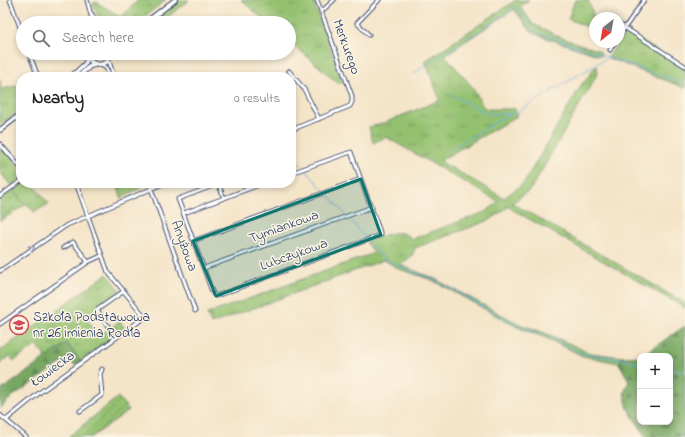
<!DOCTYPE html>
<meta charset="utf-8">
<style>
body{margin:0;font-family:"Indie Flower",sans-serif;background:#f6f6f6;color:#222}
.controls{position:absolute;right:12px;bottom:12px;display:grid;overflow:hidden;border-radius:8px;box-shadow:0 2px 6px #0003}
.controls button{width:36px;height:36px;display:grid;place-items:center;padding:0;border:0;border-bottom:1px solid #e0e0e0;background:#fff;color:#222;font:20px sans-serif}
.compass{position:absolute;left:589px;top:12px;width:36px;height:36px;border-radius:50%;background:#fff;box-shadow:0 2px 6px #0003;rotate:211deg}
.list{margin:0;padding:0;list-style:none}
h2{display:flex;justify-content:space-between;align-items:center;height:52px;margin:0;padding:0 16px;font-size:17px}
h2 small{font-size:13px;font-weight:400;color:#767676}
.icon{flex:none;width:22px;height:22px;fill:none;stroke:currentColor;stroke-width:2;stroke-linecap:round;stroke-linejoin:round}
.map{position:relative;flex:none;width:685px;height:437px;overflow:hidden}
.search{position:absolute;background:#fff;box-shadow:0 2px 6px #0003;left:16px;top:16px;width:280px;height:44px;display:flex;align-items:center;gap:10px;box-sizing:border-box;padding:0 14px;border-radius:22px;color:#767676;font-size:15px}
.panel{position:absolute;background:#fff;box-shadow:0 2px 6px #0003;left:16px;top:72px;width:280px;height:116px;border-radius:16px}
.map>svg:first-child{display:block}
.grass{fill:url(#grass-tufts);stroke:#587867}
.forest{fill:url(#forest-firs);stroke:#496b60}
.garden{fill:url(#garden-furrows);stroke:#587867}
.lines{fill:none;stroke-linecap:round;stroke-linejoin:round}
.stream{stroke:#6cade0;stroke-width:1}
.minor-casing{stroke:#3c4a6e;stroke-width:5}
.major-casing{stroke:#3c4a6e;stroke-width:6}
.minor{stroke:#fff;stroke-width:3}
.major{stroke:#fff;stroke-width:4}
.oneway{stroke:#8d97ae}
.marked{fill:#0f766e;fill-opacity:0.2;stroke:#0f766e;stroke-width:3;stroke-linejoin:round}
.labels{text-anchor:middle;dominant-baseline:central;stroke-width:3;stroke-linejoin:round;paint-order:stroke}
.street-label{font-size:14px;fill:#1b2f5e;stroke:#fcf5e5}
.poi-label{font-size:14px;fill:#1b2f5e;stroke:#fcf5e5;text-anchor:start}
</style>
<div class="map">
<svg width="685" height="437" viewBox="0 0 685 437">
<defs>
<pattern id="grass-tufts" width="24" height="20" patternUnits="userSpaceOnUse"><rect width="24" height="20" fill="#94c170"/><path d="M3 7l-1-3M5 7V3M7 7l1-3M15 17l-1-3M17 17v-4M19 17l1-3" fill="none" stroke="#789d5f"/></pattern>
<pattern id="forest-firs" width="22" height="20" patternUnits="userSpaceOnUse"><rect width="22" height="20" fill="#77a762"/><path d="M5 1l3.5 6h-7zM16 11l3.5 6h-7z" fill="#618854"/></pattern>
<pattern id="garden-furrows" width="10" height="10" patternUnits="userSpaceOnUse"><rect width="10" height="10" fill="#94c170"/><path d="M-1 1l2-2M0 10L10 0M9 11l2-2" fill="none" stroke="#789d5f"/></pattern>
</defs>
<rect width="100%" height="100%" fill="#fcf5e5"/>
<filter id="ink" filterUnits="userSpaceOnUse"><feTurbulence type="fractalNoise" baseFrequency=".025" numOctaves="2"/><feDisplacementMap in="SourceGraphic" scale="8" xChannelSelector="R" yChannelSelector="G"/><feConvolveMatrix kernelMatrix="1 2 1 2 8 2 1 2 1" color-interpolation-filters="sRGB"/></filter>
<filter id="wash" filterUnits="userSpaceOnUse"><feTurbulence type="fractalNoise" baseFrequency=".012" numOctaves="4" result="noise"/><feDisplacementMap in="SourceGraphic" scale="16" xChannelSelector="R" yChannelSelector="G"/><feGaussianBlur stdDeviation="0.9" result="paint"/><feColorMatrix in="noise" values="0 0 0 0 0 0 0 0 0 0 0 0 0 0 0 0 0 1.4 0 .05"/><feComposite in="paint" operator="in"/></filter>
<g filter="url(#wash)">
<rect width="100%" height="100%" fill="#f4e4c8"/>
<path class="grass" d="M138,0H166L136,23H100L93,3L96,2L121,17Z
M179,0H189L160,23H149Z
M241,0H313L343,83L339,84L289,41V23H268Z
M516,0H529L520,6L533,24L562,38L600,51L601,56L540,36L530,30L514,9L445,55L474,89L483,107L488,109H515L517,116L441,160L443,163L504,198L524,183L583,82L584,83L594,68L597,66L598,73L531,189L512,203L685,303V308L508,207L490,220L415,248L412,256L400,265L433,278L519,324L548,334L590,353L623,357L619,363L583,356L546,338L517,327L432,280L399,269L384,260L211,324L207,314L374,253L366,242L370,240C385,236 399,226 412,239L485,212L499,202L386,137L373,143L369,127L384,123L440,100L425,61Z
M575,0H588L595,19V30L568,19Z
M629,33L685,68V88L608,58L623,34Z
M0,80L1,89L21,85V110L0,125Z
M0,149L3,151L5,150L21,169V179L11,186L0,172Z
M21,183H32L49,204L34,212L27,204L25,205L13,190Z
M133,183H140L142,188L125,195L122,200L118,188Z
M107,274L121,291L85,317L99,336L120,321L125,329L81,361L67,343L46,358L37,345L14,361L10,356L0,364V351Z"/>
<path class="forest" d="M685,326V437H646L628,409L624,393L629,381L619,363L623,357L640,356V422H670V356H641Z
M67,343L81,361L75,366L69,358L13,396L0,409V391Z"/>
<path class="garden" d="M13,190L25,205L0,221V199Z
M118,397L129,410L92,437H68Z"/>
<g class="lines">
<path class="stream" d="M413,74L516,7L536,32L685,84
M450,94L488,114H514L608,57
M449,150L509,114
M291,155L303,167
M306,170L324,191
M327,193L345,214
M348,217L366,239
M368,241L381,256L390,262L437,281L517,326L547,336L584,354L628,360L640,364
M670,370L685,371
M682,437L685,431"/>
</g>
</g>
<g filter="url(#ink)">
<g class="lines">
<defs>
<path id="minor" d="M10,0L23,35
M87,0L93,23
M321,12L334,0
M92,14L96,23
M619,24L685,66
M369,35L357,23L379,0
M619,36L644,0
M610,50L615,42
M29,53L38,77
M109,61L114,77
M101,65L106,68L111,77
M289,71L304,89L319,119
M291,130L350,106L352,102V96L317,0
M0,144L21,168
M149,183L195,311
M218,183L224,198
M221,183L178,199L213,294L216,296L381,235L351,152L291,173
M0,196L21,181
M184,213L264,183
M193,241L361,179
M63,248L73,242L88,262
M204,268L372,207
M0,271L67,225L165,183
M0,324L88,262L101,256
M108,326L97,310L124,291
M80,411L102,395L100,374L102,369
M0,415L26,437
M6,420L39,393L145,317L108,272L76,183"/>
<path id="major" d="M145,23L175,0
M88,53L91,62L99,65L107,62L111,53
M71,77L85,64L88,57
M78,77L90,66L95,65
M0,130L21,114"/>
</defs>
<use href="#minor" class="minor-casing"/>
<use href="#major" class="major-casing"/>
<use href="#minor" class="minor"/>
<use href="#major" class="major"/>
</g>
<defs><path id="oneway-chevron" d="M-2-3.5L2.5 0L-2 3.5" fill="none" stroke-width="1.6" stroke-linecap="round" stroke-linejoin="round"/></defs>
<use class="oneway" href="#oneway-chevron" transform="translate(32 248) rotate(-36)"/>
</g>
<path class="marked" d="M361,179L381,235L216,296L193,241Z"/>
<defs>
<symbol id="school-ring" viewBox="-11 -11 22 22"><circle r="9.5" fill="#fcf5e5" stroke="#d1495b" stroke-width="1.5"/><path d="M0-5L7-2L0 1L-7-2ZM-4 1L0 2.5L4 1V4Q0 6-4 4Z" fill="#d1495b"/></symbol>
</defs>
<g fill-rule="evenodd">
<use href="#school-ring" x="8" y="314" width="22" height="22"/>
</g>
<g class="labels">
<g class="street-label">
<text transform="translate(346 47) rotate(70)">Merkurego</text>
<text transform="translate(284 227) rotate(-20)">Tymiankowa</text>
<text transform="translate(184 246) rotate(70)">Anyżowa</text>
<text transform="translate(294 255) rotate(-20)">Lubczykowa</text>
<text transform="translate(53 369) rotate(-36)">Łowiecka</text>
</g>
<g class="poi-label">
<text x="33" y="317">Szkoła Podstawowa<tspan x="33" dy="16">nr 26 imienia Rodła</tspan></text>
</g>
</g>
</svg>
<div class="controls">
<button>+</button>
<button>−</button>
</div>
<svg class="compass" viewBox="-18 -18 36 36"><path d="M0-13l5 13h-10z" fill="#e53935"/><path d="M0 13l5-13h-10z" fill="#767676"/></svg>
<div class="search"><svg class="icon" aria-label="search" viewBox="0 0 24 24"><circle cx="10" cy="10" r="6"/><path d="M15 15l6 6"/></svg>Search here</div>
<section class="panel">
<h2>Nearby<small>0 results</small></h2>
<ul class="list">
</ul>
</section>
</div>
